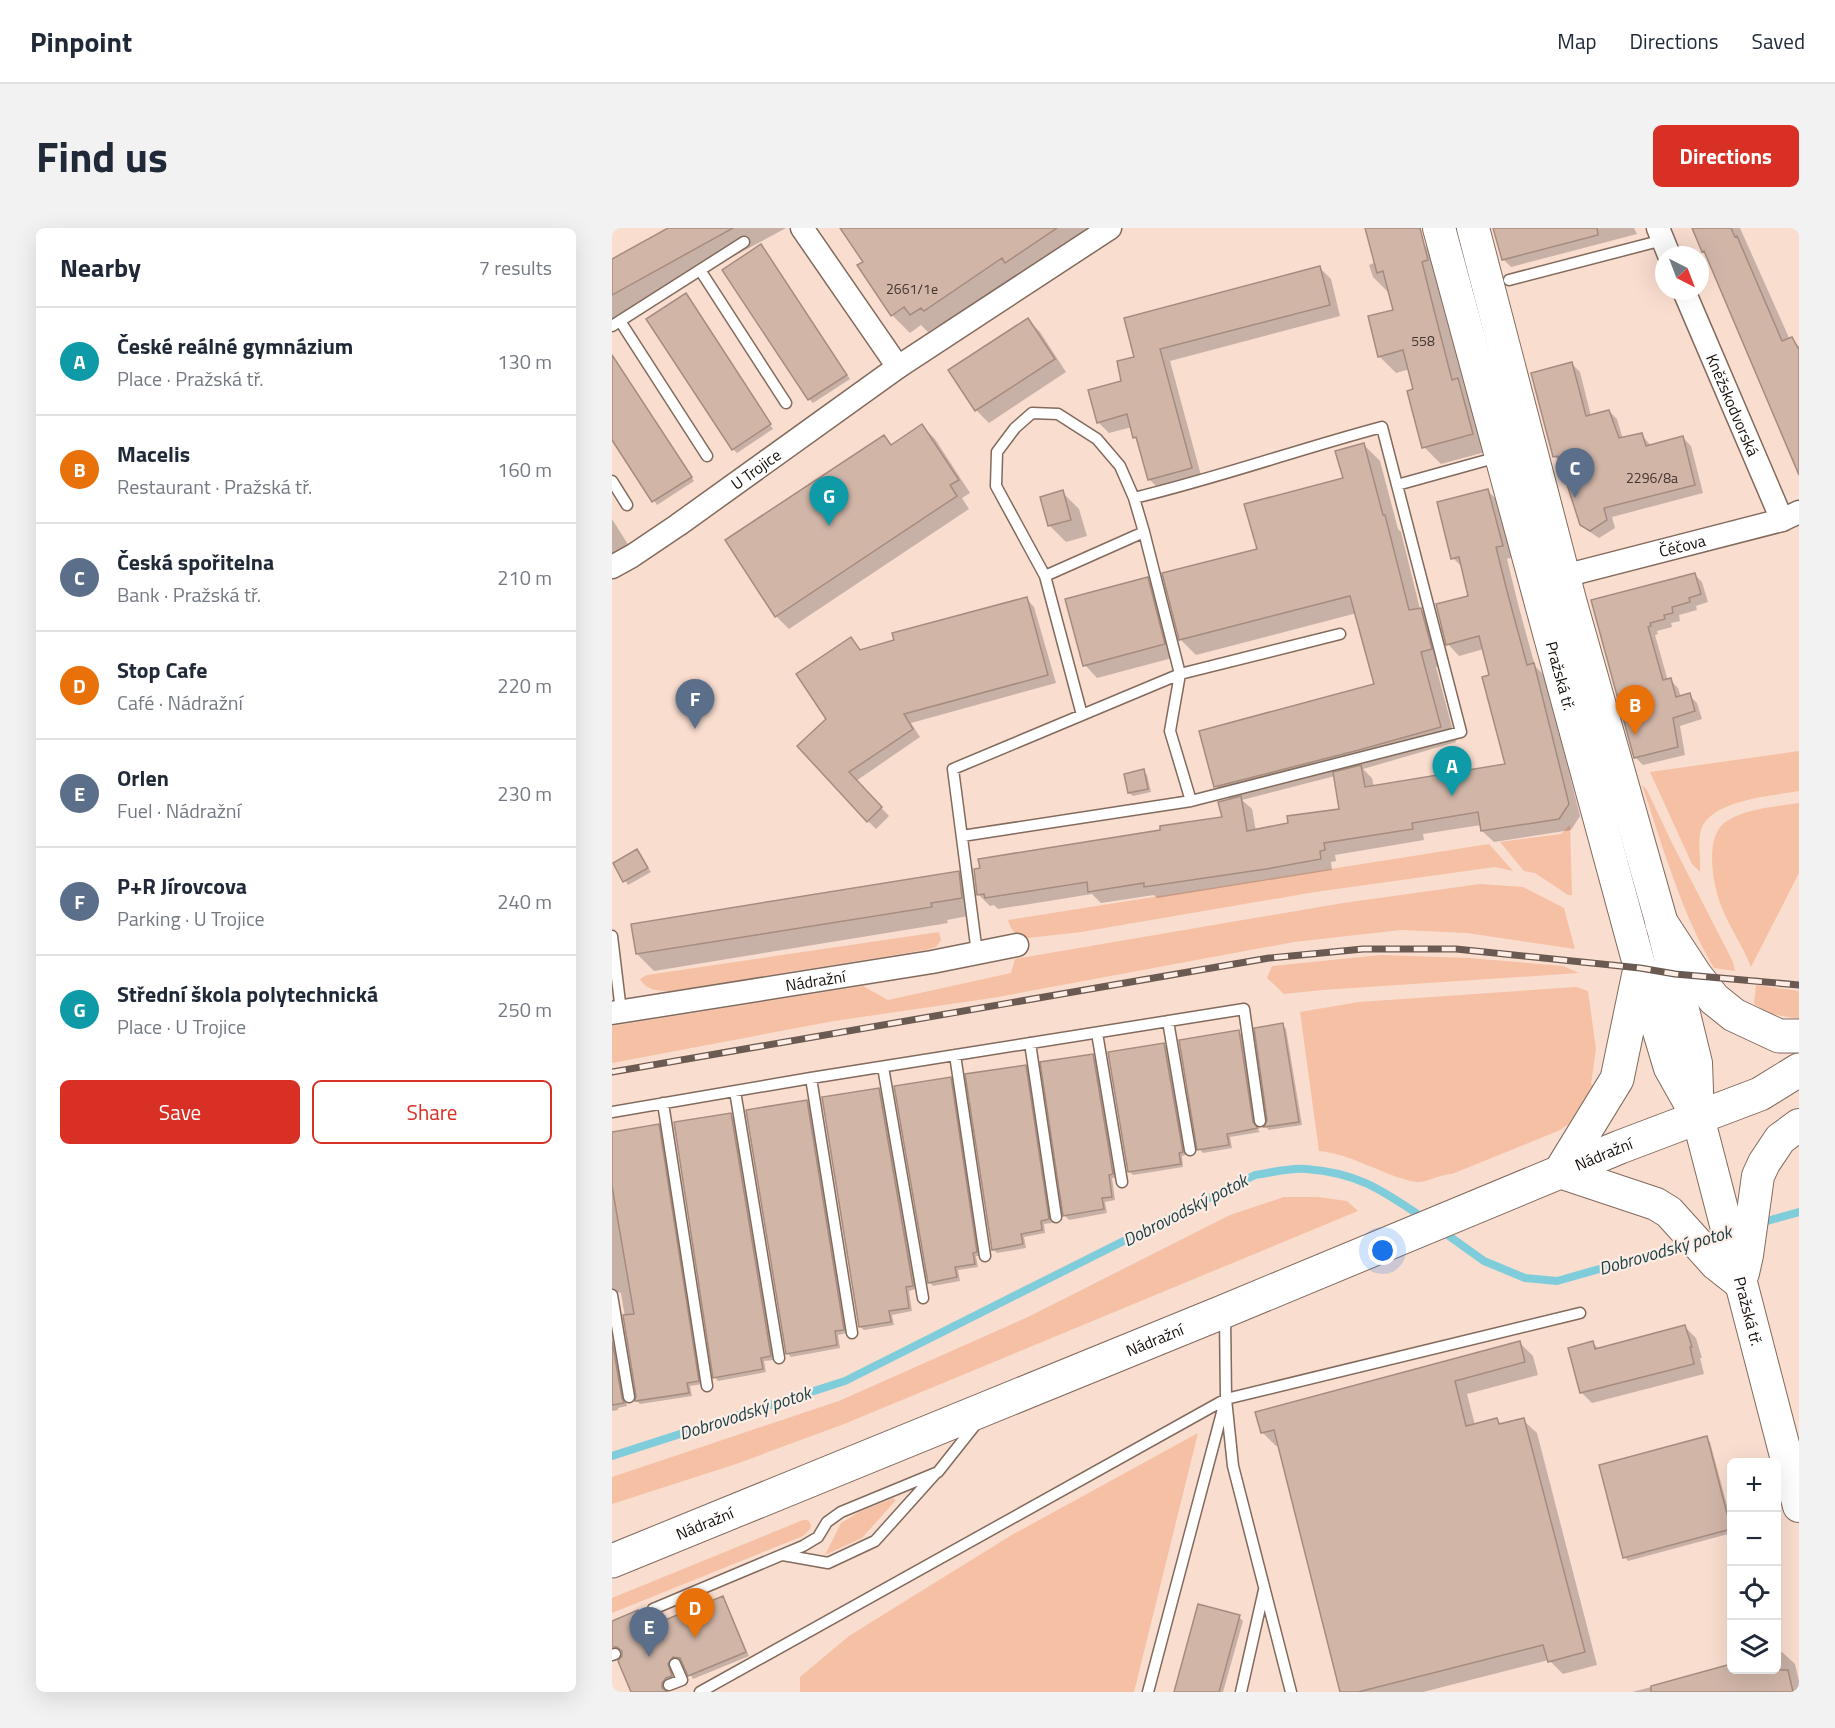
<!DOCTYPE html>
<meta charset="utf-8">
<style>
body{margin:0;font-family:"Titillium Web",sans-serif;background:#f2f2f3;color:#1f2937}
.controls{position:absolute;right:18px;bottom:18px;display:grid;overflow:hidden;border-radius:9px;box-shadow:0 6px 24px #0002}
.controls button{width:54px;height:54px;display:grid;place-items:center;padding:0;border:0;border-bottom:2px solid #e0e1e3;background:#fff;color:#1f2937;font:30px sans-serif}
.compass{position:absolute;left:1043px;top:18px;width:54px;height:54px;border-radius:50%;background:#fff;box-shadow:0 6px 24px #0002;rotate:138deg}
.you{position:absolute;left:771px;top:1023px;width:21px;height:21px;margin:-15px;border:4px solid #fff;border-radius:50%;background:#1a73e8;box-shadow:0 0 0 9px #1a73e833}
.badge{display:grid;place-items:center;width:39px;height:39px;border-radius:50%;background:#d93025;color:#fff;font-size:20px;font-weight:700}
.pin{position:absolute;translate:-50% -50px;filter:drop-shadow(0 2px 3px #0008)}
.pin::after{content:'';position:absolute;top:32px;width:21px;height:18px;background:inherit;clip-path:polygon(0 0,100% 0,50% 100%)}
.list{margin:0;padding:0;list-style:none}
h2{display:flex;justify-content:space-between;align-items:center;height:78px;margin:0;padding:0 24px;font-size:26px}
h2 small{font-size:20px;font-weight:400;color:#747a83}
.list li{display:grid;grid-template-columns:39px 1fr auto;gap:18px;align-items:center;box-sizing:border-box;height:108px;padding:0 24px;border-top:2px solid #e0e1e3}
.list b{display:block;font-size:22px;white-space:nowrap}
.list p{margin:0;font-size:20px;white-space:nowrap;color:#747a83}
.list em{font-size:20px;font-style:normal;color:#747a83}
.actions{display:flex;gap:12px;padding:18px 24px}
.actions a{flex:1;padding:14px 0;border:2px solid #d93025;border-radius:9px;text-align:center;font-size:21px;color:#d93025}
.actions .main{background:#d93025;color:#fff}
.icon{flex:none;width:33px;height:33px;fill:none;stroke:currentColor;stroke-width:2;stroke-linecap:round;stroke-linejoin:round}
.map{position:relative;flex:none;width:1187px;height:1464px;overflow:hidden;border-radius:9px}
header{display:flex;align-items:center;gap:36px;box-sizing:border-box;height:84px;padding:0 30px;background:#fff;border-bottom:2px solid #e0e1e3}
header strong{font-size:28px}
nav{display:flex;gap:33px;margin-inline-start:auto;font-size:21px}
.intro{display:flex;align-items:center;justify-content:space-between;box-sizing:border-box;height:144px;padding:0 36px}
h1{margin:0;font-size:42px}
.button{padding:15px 27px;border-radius:9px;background:#d93025;color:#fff;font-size:21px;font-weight:700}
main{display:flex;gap:36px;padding:0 36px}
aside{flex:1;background:#fff;border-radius:9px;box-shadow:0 6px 24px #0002}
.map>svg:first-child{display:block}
.green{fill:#f5c0a4}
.shadow{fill:#0003;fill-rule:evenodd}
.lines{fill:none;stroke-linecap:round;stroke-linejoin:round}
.stream{stroke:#7fcddb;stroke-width:8}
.building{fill:#d1b6a8;stroke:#a58c7f;stroke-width:1.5}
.lane-casing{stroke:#826a5d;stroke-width:13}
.street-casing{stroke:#826a5d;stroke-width:25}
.secondary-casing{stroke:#826a5d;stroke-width:34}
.primary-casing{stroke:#826a5d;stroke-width:35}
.lane{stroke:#fff;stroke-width:10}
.street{stroke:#fff;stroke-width:22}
.secondary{stroke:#fff;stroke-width:32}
.primary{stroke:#fff;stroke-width:33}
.rail-casing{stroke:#6a5a52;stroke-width:7}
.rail{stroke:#feede4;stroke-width:4.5;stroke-dasharray:14;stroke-linecap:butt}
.labels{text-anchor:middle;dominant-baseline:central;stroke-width:4.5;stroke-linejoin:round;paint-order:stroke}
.number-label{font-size:14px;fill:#43362f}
.street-label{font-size:16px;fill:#140c07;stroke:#feede4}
.water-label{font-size:18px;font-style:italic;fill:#193f45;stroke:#feede4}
</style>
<header>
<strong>Pinpoint</strong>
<nav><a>Map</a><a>Directions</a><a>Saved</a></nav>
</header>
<div class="intro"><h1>Find us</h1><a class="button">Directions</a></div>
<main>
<aside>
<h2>Nearby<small>7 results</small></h2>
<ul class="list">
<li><span class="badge" style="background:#0f9aa8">A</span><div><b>České reálné gymnázium</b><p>Place · Pražská tř.</p></div><em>130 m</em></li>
<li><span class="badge" style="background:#e8710a">B</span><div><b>Macelis</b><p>Restaurant · Pražská tř.</p></div><em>160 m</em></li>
<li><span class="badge" style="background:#5c6f8a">C</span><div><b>Česká spořitelna</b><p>Bank · Pražská tř.</p></div><em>210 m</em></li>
<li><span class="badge" style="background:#e8710a">D</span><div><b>Stop Cafe</b><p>Café · Nádražní</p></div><em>220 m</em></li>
<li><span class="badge" style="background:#5c6f8a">E</span><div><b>Orlen</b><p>Fuel · Nádražní</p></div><em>230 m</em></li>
<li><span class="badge" style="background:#5c6f8a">F</span><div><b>P+R Jírovcova</b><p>Parking · U Trojice</p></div><em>240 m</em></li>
<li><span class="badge" style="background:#0f9aa8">G</span><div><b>Střední škola polytechnická</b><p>Place · U Trojice</p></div><em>250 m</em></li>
</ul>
<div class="actions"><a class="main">Save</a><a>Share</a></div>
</aside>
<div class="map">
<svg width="1187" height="1464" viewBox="0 0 1187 1464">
<rect width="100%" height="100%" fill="#f9ddcf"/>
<path class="green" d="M1187,523V563C1160,568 1093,572 1088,606C1086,618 1089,631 1088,644L1080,636L1038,544Z
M1030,557L1035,562L1059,613L1121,734L1123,743L1102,740C1069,684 1051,619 1030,557Z
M1187,575V645L1139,739C1131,718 1118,700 1110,680C1101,659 1091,607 1115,593C1135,580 1164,579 1187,575Z
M958,597L960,667H956L923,645L912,643L888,614L949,606Z
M877,616L901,643L883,639L703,664L469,704L416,710L405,708L399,700L396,692Z
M868,656L911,659L952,680L963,721L855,705L789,702L682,714L380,770L222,793L0,835V798L251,758L276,772L399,745L403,731L731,675Z
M327,704L329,712L324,719L313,722L58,763C46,763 35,763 28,751L35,747Z
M769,727L857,730L951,738L967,745L710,762L672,766L655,750L660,738Z
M1144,757L1187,763V791L1159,786L1142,776Z
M964,759L976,763L984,821L979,856L986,863L969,888L946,903L840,946C828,946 815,955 804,954C771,948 741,926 707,923L688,784L747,774Z
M672,969H706L735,973L746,983L232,1196L124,1236L0,1276V1249L227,1173L416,1089L618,987Z
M586,1205L522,1464H188V1449L237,1408L398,1308Z
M282,1270L283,1273L250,1310L213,1327L229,1295L247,1284Z
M191,1292H196L199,1297L198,1301L191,1308L0,1385V1370Z"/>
<path class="shadow" d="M59,0H174L0,94V33Z
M230,0H481L330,100L327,97L316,104L309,97L298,105L280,87L253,34Z
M755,0H795L827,31L825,51L853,159L863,169L877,223L829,236L812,219L803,162L798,141L784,145L767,128L783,83L778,66L761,49L757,37L764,34Z
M883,0H1022L1025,6L899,39L891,31Z
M1083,0H1128L1178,112L1187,118V244Z
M153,22L238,151L201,175L197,171Z
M708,40L719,51L728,88L558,133L590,251L548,262L537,251L527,214L522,209L520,199L497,205L486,194L524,130Z
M77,71L161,201L125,225L121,221Z
M416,92L428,104L454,144L377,195L364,182L338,143Z
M0,127L82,253L45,277L0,210Z
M960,136L968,144L979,188L997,183L1005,191L1011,211L1030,207L1039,218L1071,210L1079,218L1091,265L1000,289L1003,300L987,310L978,304L970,296L950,236L942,228Z
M310,198L323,211L358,265L350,270L357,281L177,401L164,388L272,209L280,218Z
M752,217L768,233L786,301L789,304L808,381L824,397L835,437L824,439L844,514L751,541L760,550L762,559L895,538L872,421L847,428L836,416L858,369L851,340L841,330L876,263L887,274L901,329L895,331L906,376L923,438L933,448L968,588L959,602L882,614L870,603L869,597L811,606L812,612L723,627L724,633L719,634L720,642L545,670L542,667L489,675L480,666L386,681L382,677L378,678L363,663L366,686L335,692L336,695L42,743L25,726L346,645L366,665L550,603L612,590L618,572L604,558L764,457L745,385L584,427L569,412L552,347L646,322L733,251ZM723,548L729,582L678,596L644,603L640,581L630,572Z
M450,264L467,281L475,308L454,314L437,297Z
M0,291L17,318L0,330Z
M1082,346L1090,354L1096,374L1084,378L1085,382L1067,387L1068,393L1059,395L1060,399L1045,403L1046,406L1043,407L1056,453L1058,452L1066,460L1069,469L1077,467L1085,475L1090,491L1068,498L1073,527L1031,537L1023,529L981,373Z
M535,351L548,364L564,429L485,450L473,437Z
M414,370L422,379L444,455L299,495L308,509L244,553L277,588L264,601L256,593L216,491L239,411L250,423Z
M531,543L535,547L539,564L521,568L517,565Z
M25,623L39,644L16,657L3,636Z
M670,797L674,801L690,897L657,902L654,899L657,892Z
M627,804L631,808L644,899L648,904L618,909L620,920L591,925L587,921Z
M552,816L555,820L574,927L570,928L571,939L521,947L517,943Z
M480,828L484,831L504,950H500L503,972L493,974L495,985L457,992L453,988L430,836Z
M413,838L417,842L440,995L432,996L433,1005L412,1009L414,1020L385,1025L381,1021Z
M338,850L342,854L368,1028H364L366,1039L346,1042L348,1053L321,1058L317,1054Z
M267,862L270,865L304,1061L297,1063L300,1083L280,1087L282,1097L252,1102L248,1099Z
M194,873L198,877L235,1105L226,1107L228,1120L179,1129L175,1125Z
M118,886L122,890L162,1132L152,1133L154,1144L106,1153L103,1149Z
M46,898L50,902L90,1156L78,1158L80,1168L28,1176L25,1173L26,1168L9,1065L2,1063L0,1065V906Z
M0,1099L15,1178L6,1180V1182L0,1183Z
M1073,1099L1084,1110L1090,1130H1088L1092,1146L980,1175L969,1164L981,1115L988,1122Z
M907,1114L921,1128L926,1147L855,1166L863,1197L885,1192L890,1197L911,1192L925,1205L985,1437L951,1446L937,1432L811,1464H730L667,1217L664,1218L650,1204Z
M1094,1210L1098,1214L1120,1296V1305L1016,1333L1013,1329Z
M111,1370L114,1374L137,1428L81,1451L71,1433L63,1432L59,1440L63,1452L55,1455L53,1461L54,1464H20L10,1422H5L0,1415V1395L26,1384L35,1401L49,1403Z
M627,1389L631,1393L611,1464H563Z
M1170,1424L1183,1436L1187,1453V1464H1020L1120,1438V1442H1164V1426Z"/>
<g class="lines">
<path class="stream" d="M1148,995L1187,984
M830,1003L872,1033L913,1050L945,1053L1076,1016
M0,1228L233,1153L643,947C659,945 678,939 694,941C747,945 770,962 813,991"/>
</g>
<path class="building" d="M56,0H121L0,67V31Z
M228,0H445L393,35L390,30L312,83L309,80L298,87L292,79L279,88L245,37L251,34Z
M753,0H808L816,32L810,34L821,78L840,152L846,150L861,206L810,220L795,163L801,161L791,122L766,129L756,88L781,82L771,43L765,45Z
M881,0H985L986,7L890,32Z
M1080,0H1119L1123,9L1125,8L1170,113L1180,109L1187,122V247L1092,23L1090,24Z
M149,16L235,147L196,172L110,42Z
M708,38L718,77L548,121L580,240L536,252L524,209L521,210L515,186L485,195L476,162L509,153L505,133L522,129L512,90Z
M74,65L159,196L120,222L34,91Z
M416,90L443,131L363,183L336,142Z
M0,127L80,249L40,274L0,212Z
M960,134L974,188L997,182L1007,210L1030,205L1034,218L1071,208L1083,257L992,280L995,292L978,303L968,297L946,228L941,229L919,145Z
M310,196L347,252L338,257L345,268L163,389L113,312L272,207L279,217Z
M752,215L771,287H773L797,382L809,380L820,421L809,424L829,499L747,522L602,559L587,503L762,456L738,368L567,412L550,345L645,321L632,276L731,250L723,223Z
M876,261L891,318L884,319L895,363L915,437L922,435L957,576L947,591L869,603L866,584L800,595L801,601L712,615L713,622L708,623L709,631L654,641L532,659V655L476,664L475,654L373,670L372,666L365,667L362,641L368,640L366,631L548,602V598L610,589L606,574L629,568L635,603L676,595L675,588L727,581L721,544L749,537L753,559L893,536L870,449L877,447L867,408L834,417L824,376L856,368L847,329L839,331L825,274Z
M451,262L459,292L436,298L428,269Z
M1083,345L1089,366L1077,370L1078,374L1060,379L1061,385L1052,387L1053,391L1038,395L1039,398L1036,399L1051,452L1059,450L1064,469L1078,465L1083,483L1061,490L1066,519L1022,530L979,372Z
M536,349L553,416L471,438L453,371Z
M415,369L436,447L292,486L301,501L237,544L270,579L255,594L185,518L214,491L184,446L239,409L248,422L282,412L280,405Z
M532,541L536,561L516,565L512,546Z
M25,621L36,640L11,654L1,635Z
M347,643L350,670L319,675L320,679L24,726L19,696Z
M671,795L687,894L652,899L655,892L642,800Z
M627,802L641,894L646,900L615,906L617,917L585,922L567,812Z
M552,815L571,924L567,925L569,936L516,944L496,824Z
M481,826L501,946L497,947L500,969L490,970L492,981L451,988L428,834Z
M414,837L437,991L429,993L430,1002L409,1006L411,1016L380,1022L353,846Z
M339,849L365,1024L361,1025L363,1036L343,1039L345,1049L316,1055L282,858Z
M267,860L301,1058L294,1059L297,1080L277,1083L279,1094L247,1099L210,869Z
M195,872L232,1102L223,1103L225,1117L174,1126L134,882Z
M119,885L159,1128L149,1130L151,1141L101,1150L62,894Z
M47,896L87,1153L75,1155L77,1165L23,1173L24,1168L11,1087L22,1086L0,958V904Z
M1073,1097L1080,1119H1078L1082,1136L968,1165L956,1120L981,1113L983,1121Z
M0,1113L10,1170L12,1175L0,1177Z
M908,1113L913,1134L843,1153L854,1198L885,1190L887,1196L912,1190L973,1424L936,1434L931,1417L746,1464H728L662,1202L649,1205L643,1184Z
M1095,1208L1119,1301L1011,1330L987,1237Z
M111,1368L134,1424L76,1448L68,1430L61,1429L56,1436L60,1448L54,1450L50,1455V1460L55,1464H19L6,1433L10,1428V1423L5,1419H0V1393L26,1382L33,1400L39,1397L44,1401H48L52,1398L53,1392Z
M586,1376L628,1387L607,1464H562Z
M1119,1436V1442H1176L1181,1464H1039V1458Z"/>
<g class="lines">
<defs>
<path id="lane" d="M88,42L174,175
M897,52L1051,12
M8,93L95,228
M0,98L132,14
M0,253L15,277
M785,257L886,229
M522,270L532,304L433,348L384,258L385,224L403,200L420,185L446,186L485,211L508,238L522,270C606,250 687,221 770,199L849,504L579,573
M532,304L568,446L728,406
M433,348L470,487
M350,608L579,573L558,503L568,446
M0,708L9,783
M365,725L341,541L568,446
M556,793L578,922
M485,805L510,954
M418,815L444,989
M343,827L373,1028
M271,839L311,1070
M199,850L240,1105
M123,863L167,1130
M51,875L95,1158
M0,884L199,850L632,781L648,893
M0,1067L17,1169
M613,1087L614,1171L621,1238L679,1464
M171,1327L216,1335L263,1313L324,1245
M46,1394L41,1381L191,1318L206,1309L215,1294L229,1284L326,1244L364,1196
M0,1427L3,1426
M57,1457L70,1452L63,1436
M88,1464L614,1171L968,1085
M536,1464L612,1177
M629,1464L652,1362"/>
<g id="street">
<path d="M190,0L286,139"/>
<path d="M1046,0L1057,27"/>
<path id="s1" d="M1072,63L1170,292"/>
<path id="s2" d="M0,339L20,328L66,297L286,139L498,0"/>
<path id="s3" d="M952,348L1170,292L1187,284"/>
<path id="s4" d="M0,785L320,734L405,717"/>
</g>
<g id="secondary">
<path id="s5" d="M827,0L1028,740L1058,840L1084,886"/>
<path id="s6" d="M861,0L958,372L1050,696L1084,835L1086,889L1187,1278"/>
<path d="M948,944L1044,976L1057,984L1104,1036L1128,1055"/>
<path d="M1131,1045L1135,1027L1146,948L1152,935L1168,911L1187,897"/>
</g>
<g id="primary">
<path d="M1050,696L1084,748L1102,771L1122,787L1167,808H1187"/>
<path d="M948,944L1005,851L1028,740"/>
<path id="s7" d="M0,1333L613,1083L1008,919L1148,866L1187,842"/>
</g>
</defs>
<use href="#lane" class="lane-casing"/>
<use href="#street" class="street-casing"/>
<use href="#secondary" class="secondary-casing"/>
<use href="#primary" class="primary-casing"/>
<use href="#lane" class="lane"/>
<use href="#street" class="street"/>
<use href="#secondary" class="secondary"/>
<use href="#primary" class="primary"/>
<defs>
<path id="rail" d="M0,844L657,730L751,721H844L1028,740L1063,746L1187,757"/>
</defs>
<use href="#rail" class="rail-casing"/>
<use href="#rail" class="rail"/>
</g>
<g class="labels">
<g class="number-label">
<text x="300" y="60">2661/1e</text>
<text x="811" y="112">558</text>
<text x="1040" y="249">2296/8a</text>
</g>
<g class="street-label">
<text stroke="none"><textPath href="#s1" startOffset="124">Kněžskodvorská</textPath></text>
<text stroke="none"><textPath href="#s2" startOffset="174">U Trojice</textPath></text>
<text stroke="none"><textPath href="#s3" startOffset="122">Čéčova</textPath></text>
<text stroke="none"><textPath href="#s5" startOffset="464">Pražská tř.</textPath></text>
<text stroke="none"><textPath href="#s4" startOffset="206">Nádražní</textPath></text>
<text stroke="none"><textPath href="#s7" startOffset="1072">Nádražní</textPath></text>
<text stroke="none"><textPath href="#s6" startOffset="1119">Pražská tř.</textPath></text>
<text stroke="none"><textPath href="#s7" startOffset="586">Nádražní</textPath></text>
<text stroke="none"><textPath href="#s7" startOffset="100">Nádražní</textPath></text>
</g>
<g class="water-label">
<text transform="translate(573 982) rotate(-27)">Dobrovodský potok</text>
<text transform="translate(1053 1022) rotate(-16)">Dobrovodský potok</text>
<text transform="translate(133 1185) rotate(-18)">Dobrovodský potok</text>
</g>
</g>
</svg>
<div class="controls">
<button>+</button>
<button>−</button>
<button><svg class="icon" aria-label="locate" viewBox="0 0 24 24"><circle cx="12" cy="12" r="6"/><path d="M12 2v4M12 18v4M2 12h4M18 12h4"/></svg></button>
<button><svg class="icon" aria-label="layers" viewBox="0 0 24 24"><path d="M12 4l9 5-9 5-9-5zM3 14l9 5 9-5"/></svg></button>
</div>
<svg class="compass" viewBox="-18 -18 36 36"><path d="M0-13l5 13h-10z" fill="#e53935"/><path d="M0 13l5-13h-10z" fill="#747a83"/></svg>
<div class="you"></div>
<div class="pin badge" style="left:840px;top:568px;background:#0f9aa8">A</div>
<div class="pin badge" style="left:1023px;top:507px;background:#e8710a">B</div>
<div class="pin badge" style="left:963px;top:270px;background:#5c6f8a">C</div>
<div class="pin badge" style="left:83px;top:1410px;background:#e8710a">D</div>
<div class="pin badge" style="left:37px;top:1429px;background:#5c6f8a">E</div>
<div class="pin badge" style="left:83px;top:501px;background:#5c6f8a">F</div>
<div class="pin badge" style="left:217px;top:298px;background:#0f9aa8">G</div>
</div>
</main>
